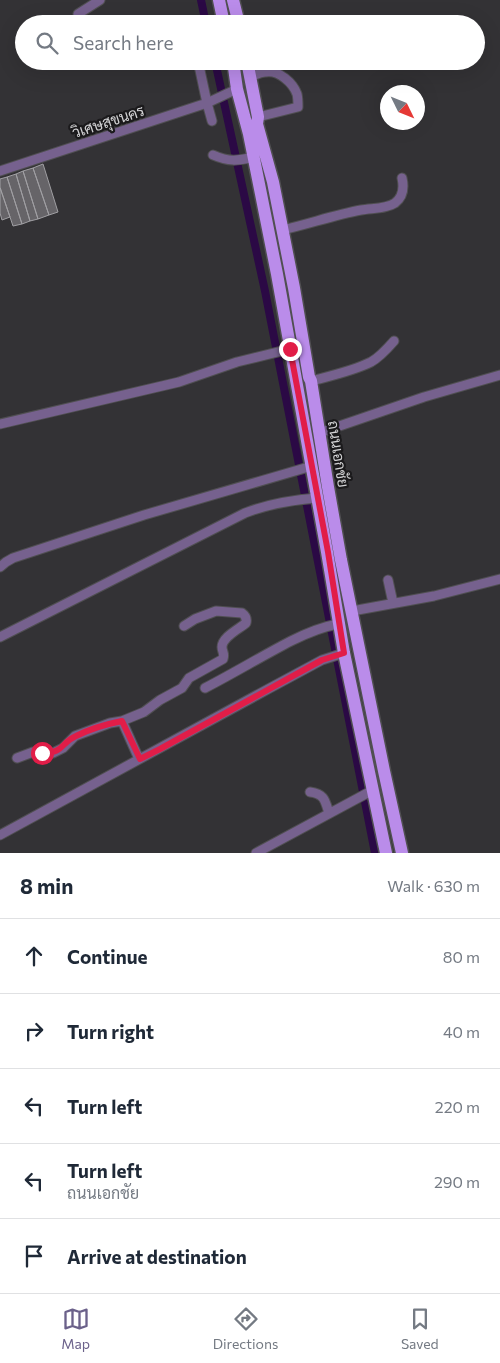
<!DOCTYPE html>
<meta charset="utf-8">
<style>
body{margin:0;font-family:Commissioner,Sarabun,sans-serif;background:#f6f6f7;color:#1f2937}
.compass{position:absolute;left:380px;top:85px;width:45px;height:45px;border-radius:50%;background:#fff;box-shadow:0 5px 20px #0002;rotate:133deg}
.stop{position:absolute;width:15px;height:15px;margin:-11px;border:4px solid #e11d48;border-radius:50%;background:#fff}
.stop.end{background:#e11d48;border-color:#fff;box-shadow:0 1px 5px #0008}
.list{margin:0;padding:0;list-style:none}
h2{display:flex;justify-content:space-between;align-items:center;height:65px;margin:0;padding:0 20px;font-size:21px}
h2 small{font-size:16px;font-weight:400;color:#747a83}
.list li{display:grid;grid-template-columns:32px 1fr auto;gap:15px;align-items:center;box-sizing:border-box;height:75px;padding:0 20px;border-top:1px solid #e0e1e3}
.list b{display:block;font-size:19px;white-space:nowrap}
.list p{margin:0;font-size:16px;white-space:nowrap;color:#747a83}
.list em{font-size:16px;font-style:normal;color:#747a83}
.icon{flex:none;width:28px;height:28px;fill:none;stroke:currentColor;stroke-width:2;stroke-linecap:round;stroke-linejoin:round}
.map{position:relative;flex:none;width:500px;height:853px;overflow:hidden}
.search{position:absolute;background:#fff;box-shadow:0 5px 20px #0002;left:15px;right:15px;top:15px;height:55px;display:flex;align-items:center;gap:12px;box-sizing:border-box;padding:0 18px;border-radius:28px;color:#747a83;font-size:19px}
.sheet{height:440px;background:#fff}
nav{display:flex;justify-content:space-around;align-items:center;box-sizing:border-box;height:70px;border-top:1px solid #e0e1e3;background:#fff;font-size:14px;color:#747a83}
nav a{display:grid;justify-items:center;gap:2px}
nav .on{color:#6b618a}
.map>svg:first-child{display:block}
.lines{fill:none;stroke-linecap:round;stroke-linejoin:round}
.canal{stroke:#2b0945;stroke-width:8}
.building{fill:#666468;stroke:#a09fa3}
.street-casing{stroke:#504f52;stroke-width:11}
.primary-casing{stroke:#504f52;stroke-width:15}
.street{stroke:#76618e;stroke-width:9}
.primary{stroke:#ba8cea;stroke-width:12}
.route{stroke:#e11d48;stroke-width:6}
.labels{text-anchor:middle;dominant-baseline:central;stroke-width:4.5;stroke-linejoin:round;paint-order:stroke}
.street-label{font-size:15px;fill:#d2d2d4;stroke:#1b1a1c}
</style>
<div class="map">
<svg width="500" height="853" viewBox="0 0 500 853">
<rect width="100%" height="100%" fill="#333235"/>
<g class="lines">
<path class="canal" d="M201,0L206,24
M215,61L265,291L375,853"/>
</g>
<path class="building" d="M43,164L58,212L49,215L33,168Z
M33,168L49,215L38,219L23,171Z
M23,171L38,219L30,221L16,174Z
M16,174L30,221L22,224L7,177Z
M7,177L22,224L13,226L0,187V179Z
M0,188L10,217L2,220L0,213Z"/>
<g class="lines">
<defs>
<path id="street" d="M78,14L100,0
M198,61L207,103L212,121
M250,77C255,75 261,72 266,72C279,70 293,83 297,94C298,98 298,103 298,107L258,117
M213,155C229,162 237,161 254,157
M0,171L207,103L237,89
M282,230C309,224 334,215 361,210C372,208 386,209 395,203C403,197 404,187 402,178
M311,381C330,376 353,371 371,362C380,357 387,349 394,341
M0,424L179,382L237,362L290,349
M319,433L424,397L500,375
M0,567L6,562L13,558L144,515L312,466
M388,580L393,603
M352,611L434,596L500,579
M0,637L245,513C268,504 292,500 317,498
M205,688C234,673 262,656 291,641C307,633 321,627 338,624
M17,758L33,752L53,753L63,748L75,736L110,723L122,721
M139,759L122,721L144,712L160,700L182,688L189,678L223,659C225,653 222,652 222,647C222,637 239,629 246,623C247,619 246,616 242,613L216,611L195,619L184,626
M310,792C325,794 325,801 329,813
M0,835L270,688L322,660L344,653
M256,853L373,790"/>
<path id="primary" d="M219,0L224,24
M233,0L239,24
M233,61L237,89L249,134L277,274L327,552L344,653L386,853
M247,61L258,117L257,124L273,182L294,288L309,377L311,381L328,487L341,560L384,771L402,853"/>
</defs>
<use href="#street" class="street-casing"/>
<use href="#primary" class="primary-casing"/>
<use href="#street" class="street"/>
<use href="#primary" class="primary"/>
</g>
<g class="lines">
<path class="route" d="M42,753C65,753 60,743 76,736C90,729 107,724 122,721L140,759L160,749L322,660L344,653L328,552L290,349"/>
</g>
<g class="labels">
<g class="street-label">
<text transform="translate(108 121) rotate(-18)">วิเศษสุขนคร</text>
<text transform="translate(339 454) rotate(81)">ถนนเอกชัย</text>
</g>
</g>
</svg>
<svg class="compass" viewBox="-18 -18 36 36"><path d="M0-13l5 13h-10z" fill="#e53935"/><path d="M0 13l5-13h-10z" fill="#747a83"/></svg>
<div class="stop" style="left:42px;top:753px"></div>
<div class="stop end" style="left:290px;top:349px"></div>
<div class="search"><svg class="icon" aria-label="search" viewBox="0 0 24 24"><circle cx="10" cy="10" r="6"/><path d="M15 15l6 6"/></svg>Search here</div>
</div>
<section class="sheet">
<h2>8 min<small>Walk · 630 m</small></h2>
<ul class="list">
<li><svg class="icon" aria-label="ahead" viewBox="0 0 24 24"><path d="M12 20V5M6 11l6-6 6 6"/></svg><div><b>Continue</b></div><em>80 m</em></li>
<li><svg class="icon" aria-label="right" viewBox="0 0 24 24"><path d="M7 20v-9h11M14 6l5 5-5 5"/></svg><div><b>Turn right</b></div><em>40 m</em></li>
<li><svg class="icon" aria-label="left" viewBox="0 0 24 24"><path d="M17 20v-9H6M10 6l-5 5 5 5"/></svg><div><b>Turn left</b></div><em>220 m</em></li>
<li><svg class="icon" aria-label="left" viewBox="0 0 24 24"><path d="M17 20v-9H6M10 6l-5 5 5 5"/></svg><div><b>Turn left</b><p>ถนนเอกชัย</p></div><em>290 m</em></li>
<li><svg class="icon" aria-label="arrive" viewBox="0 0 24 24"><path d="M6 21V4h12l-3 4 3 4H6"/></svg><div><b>Arrive at destination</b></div></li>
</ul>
</section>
<nav>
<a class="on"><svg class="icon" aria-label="map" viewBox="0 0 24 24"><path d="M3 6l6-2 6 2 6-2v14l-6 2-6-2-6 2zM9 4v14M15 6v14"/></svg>Map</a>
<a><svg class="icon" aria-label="directions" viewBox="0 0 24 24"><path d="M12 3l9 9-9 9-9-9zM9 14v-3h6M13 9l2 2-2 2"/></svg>Directions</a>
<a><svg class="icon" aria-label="saved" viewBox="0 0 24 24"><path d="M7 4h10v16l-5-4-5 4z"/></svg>Saved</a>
</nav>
